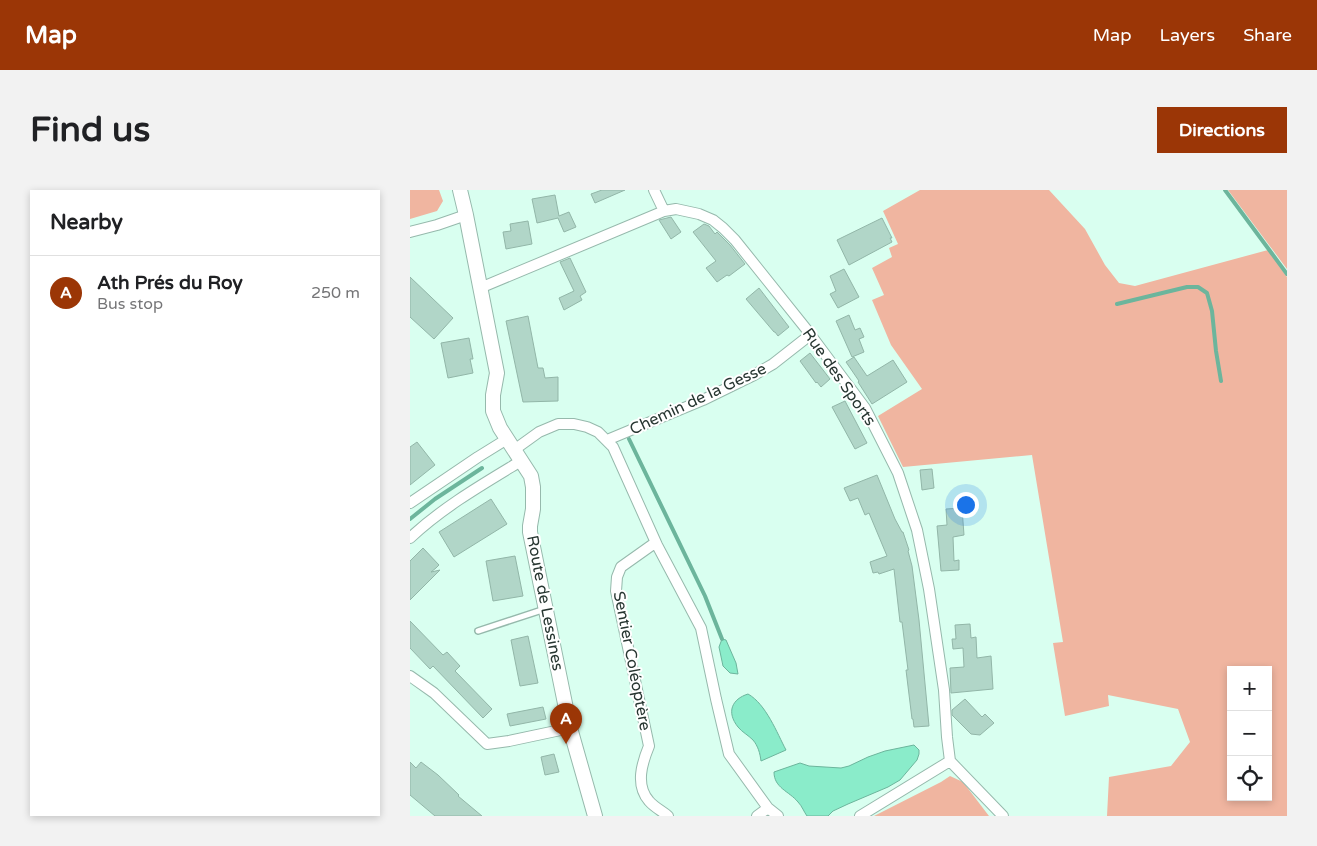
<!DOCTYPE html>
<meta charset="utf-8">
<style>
body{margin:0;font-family:"Varela Round",sans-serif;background:#f2f2f2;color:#202124}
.controls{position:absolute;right:15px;bottom:15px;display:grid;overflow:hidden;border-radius:0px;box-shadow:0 2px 8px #0003}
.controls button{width:45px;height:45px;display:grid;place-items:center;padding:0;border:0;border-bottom:1px solid #e0e0e0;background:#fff;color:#202124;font:25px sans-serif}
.you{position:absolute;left:555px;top:314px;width:18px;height:18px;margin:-12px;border:4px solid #fff;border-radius:50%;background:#1a73e8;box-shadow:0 0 0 8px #1a73e833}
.badge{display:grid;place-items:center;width:32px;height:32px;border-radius:50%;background:#9b3606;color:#fff;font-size:16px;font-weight:700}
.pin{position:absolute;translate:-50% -41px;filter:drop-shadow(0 1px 2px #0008)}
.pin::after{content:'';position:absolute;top:26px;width:18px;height:15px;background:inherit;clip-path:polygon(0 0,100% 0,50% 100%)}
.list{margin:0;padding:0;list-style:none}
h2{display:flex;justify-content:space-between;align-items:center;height:65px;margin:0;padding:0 20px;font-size:21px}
h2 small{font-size:16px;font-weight:400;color:#757577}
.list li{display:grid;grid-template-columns:32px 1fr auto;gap:15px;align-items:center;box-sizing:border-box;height:75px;padding:0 20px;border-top:1px solid #e0e0e0}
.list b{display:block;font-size:19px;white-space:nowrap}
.list p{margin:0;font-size:16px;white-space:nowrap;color:#757577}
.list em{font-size:16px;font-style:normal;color:#757577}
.icon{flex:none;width:28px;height:28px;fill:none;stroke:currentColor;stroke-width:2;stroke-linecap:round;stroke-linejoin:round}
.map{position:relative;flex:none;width:877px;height:626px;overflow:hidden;border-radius:0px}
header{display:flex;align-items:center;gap:30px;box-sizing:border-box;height:70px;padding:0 25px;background:#9b3606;color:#fff}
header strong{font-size:24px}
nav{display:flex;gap:28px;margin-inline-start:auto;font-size:18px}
.intro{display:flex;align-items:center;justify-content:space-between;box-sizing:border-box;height:120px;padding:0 30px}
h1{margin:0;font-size:35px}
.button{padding:12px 22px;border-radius:0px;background:#9b3606;color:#fff;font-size:18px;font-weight:700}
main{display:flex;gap:30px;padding:0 30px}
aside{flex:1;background:#fff;border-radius:0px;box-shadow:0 2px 8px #0003}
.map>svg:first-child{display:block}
.green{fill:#f0b5a0;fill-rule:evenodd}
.water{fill:#8aecca;stroke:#6cb59c}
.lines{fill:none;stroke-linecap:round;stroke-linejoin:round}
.stream{stroke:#6cb59c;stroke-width:4}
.building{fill:#b1d6c8;stroke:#92b6a8}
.service-casing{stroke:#96b9ac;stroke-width:8}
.minor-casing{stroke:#96b9ac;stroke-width:12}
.secondary-casing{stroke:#96b9ac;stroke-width:16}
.service{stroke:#fff;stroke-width:5}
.minor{stroke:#fff;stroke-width:10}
.secondary{stroke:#fff;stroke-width:14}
.labels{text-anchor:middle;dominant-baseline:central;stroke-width:4;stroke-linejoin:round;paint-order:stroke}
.street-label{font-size:16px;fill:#273631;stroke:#fff}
</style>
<header>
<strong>Map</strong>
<nav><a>Map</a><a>Layers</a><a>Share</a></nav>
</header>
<div class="intro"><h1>Find us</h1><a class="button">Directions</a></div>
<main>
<aside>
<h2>Nearby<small></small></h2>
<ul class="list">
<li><span class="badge">A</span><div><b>Ath Prés du Roy</b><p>Bus stop</p></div><em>250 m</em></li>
</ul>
</aside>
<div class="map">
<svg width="877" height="626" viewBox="0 0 877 626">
<rect width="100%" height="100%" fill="#d9fff0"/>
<path class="green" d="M0,0H29L33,11L27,21L0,29Z
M510,0H639L675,39L695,75L709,93L725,96L858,60L877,87V626H697L699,587L761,576L780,552L768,519L698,505L699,516L655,526L643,453L653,452L622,265L493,277L468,226L512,199L481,155L462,110L474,105L462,78L482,67L479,58L488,54L473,21ZM821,480H858V607H821Z
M818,0H877V79Z
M540,586L553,592L579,626H464L531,592Z"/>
<path class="water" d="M312,449L316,450L326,473L328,484L320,483L313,476L309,457Z
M338,504C356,514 367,543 376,560L351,571C350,563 348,556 343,550C338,545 332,542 328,537C316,522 322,509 338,504Z
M504,555L509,560V564L507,570L490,590L478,597L438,614L423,621L418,626H397C394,622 392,616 388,612C379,601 364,598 364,582L390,573L399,576L431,578L439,576L458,567L475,561Z"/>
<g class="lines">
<path class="stream" d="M815,0L877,84
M707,114L777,97H788L797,103L802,121L806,161L811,191
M219,249L295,406L312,449
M0,329L25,309L72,278"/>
</g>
<path class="building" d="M192,0H215L185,13L181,4Z
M145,5L149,26L159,22L166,37L154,42L148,28L127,33L122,9Z
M261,27L271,42L261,49L249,30Z
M472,28L482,48H480L482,52L439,75L427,50Z
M118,31L122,54L96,59L93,42L101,41L100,34Z
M294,34L299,36L305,44L307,42L320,55L335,74L319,86L317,85L307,92L296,78L306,71L283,42Z
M160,68L176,102L170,106L172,110L154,120L149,108L164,101L150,72Z
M434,79L449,107L428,118L420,104L426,101L420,86Z
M0,87L43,128L24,149L0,127Z
M349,98L379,137L368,146L365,142H364L336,109Z
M439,125L445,140L450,138L454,147L449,149L454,162L442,167L426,131Z
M118,126L128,178H133L135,188L148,187V211L113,212L96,131Z
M59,148L63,169H60L63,183L38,188L31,153Z
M400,163L420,189L411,197L407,192L406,193L390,171Z
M444,167L457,186L483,170L497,192L462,214L448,192L449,191L436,172Z
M435,211L457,253L445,259L422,217Z
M7,252L25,275L0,295V257Z
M522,279L524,298L512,300L510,280Z
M467,285L485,329L492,342H493L499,360L498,361L502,376L509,430L519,536L504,537L503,529H502L496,480H498L492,432H490L484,379L469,384L468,382L463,383L460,372L477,366L459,323L455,325L448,308L440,311L434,298Z
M81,309L97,334L44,367L29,342Z
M552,318L554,345L543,347L544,371L549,370V380L531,381L527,336L537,335L536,319Z
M13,358L29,375L26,378L21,382L30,380L0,410V371Z
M105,366L113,406L83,411L76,371Z
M0,431L33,465L37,462L50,476L45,481L82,519L73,528L23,476L20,479L0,458Z
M560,434L561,448L566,447L567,468L581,466L583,499L541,503L540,478L554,477L553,458L543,459L542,449H546L545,435Z
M118,446L128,493L110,496L101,450Z
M555,509L572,527L575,524L584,533L570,545L561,544L542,525V520Z
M133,517L136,529L100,536L97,524Z
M144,564L149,582L135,585L131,567Z
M0,572L6,578L11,572L28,585L49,605L48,606L72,626H25L0,605Z"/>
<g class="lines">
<defs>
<path id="service" d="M68,441L135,419"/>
<path id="minor" d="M244,0L254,21
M0,42L27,35L56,25
M70,98L254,21L266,19L289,24L303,30L313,38L325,50L397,140L455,218L488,283L507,340L519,399L534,500L537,547L540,571L450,626
M197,250L293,210L344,185L363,174L400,145
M104,260L129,242L148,234H164L177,237L188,242L203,257L247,355L291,438L306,509L319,564L358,618L368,626
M0,313L68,267L97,249
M0,348C33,317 73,294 111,271
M247,355H242L211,377L207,387L206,401L239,556C232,573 225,595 239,611C244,617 252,621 258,626
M0,486L24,503L77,554L99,551L160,538
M540,571L593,626
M347,626L358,618"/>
<path id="secondary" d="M50,0L56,25L87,183L83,205V221L90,238L121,286L123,297V319L120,336V342L160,538L185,626"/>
</defs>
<use href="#service" class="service-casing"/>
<use href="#minor" class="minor-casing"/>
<use href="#secondary" class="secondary-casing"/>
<use href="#service" class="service"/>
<use href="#minor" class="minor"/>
<use href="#secondary" class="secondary"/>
</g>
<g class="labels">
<g class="street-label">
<text transform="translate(429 187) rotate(55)">Rue des Sports</text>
<text transform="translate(288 209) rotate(-25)">Chemin de la Gesse</text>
<text transform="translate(135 413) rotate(79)">Route de Lessines</text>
<text transform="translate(222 471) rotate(79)">Sentier Coléoptère</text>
</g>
</g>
</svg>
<div class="controls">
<button>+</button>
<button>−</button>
<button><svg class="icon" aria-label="locate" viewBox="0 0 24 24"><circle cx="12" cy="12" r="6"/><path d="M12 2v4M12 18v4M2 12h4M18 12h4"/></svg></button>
</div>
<div class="you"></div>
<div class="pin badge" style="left:156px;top:554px">A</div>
</div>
</main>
